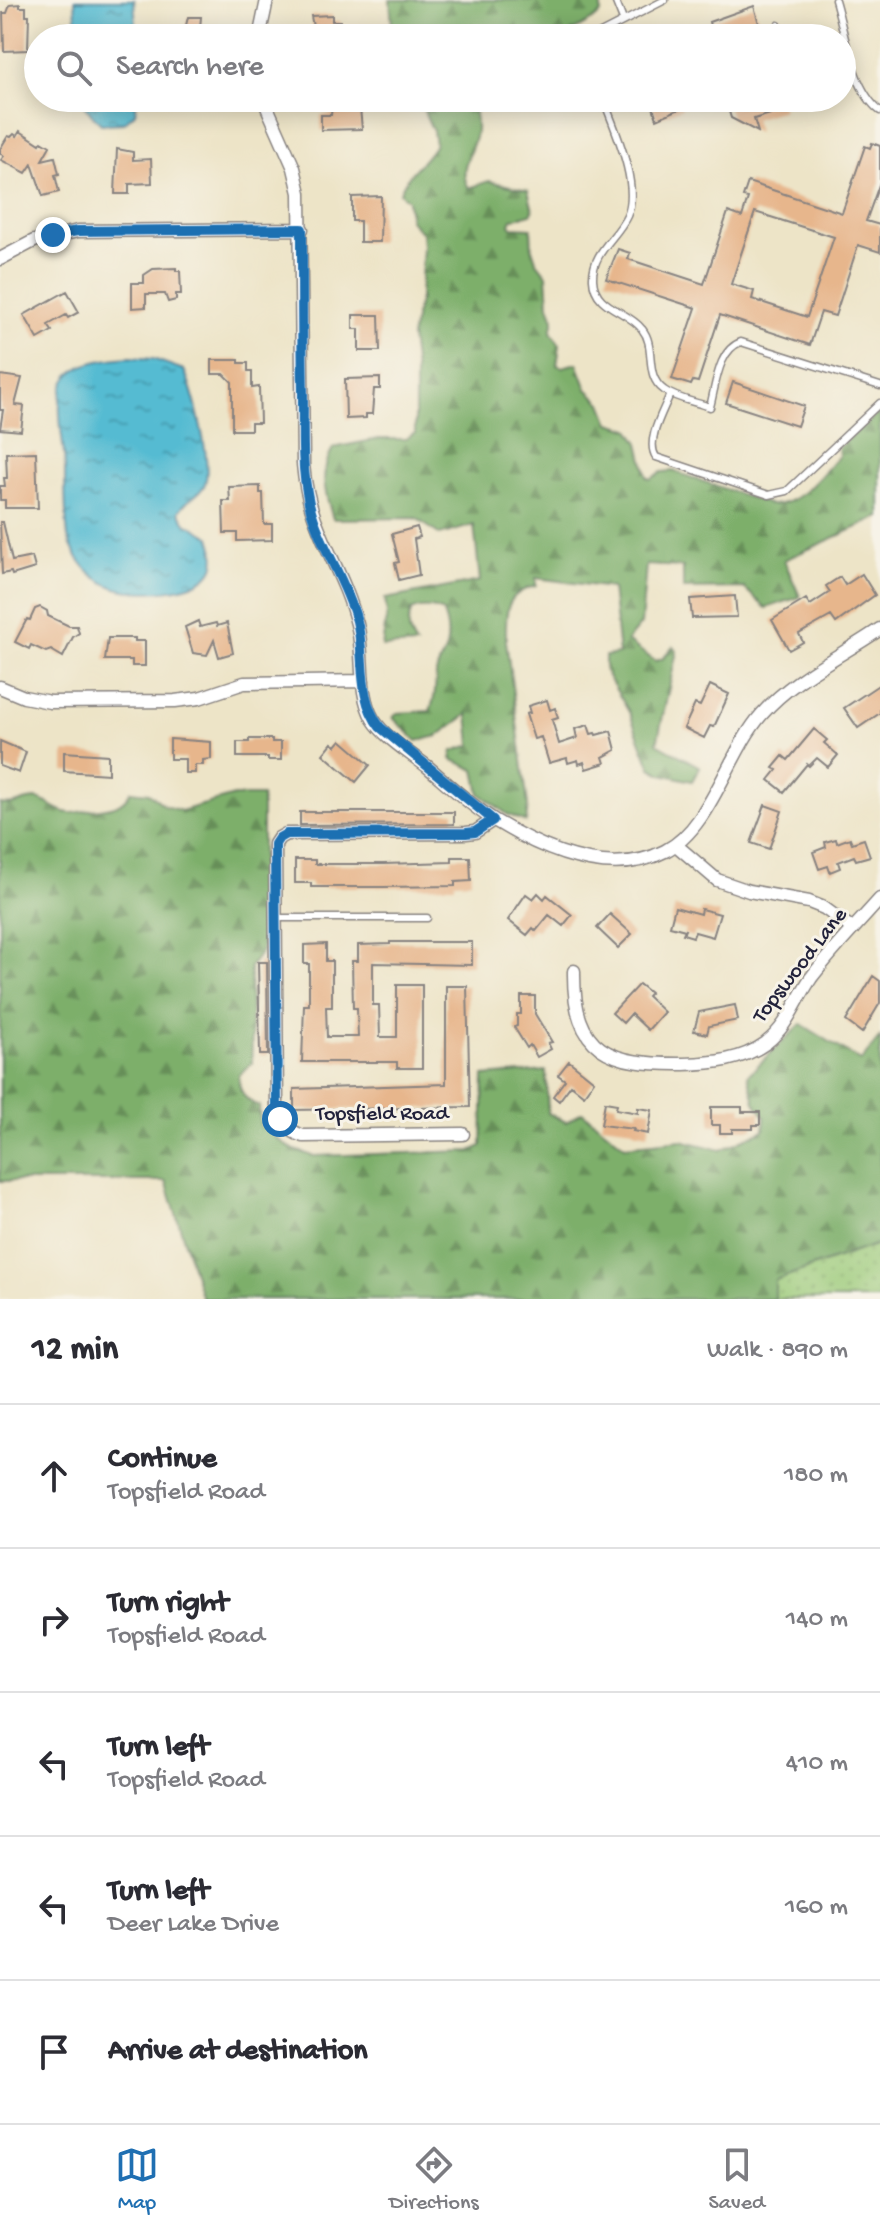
<!DOCTYPE html>
<meta charset="utf-8">
<style>
body{margin:0;font-family:"Gochi Hand",sans-serif;background:#f7f7f7;color:#2b2b33}
.stop{position:absolute;width:24px;height:24px;margin:-18px;border:6px solid #1f6fb2;border-radius:50%;background:#fff}
.stop.end{background:#1f6fb2;border-color:#fff;box-shadow:0 2px 8px #0008}
.list{margin:0;padding:0;list-style:none}
h2{display:flex;justify-content:space-between;align-items:center;height:104px;margin:0;padding:0 32px;font-size:34px}
h2 small{font-size:26px;font-weight:400;color:#7c7c81}
.list li{display:grid;grid-template-columns:52px 1fr auto;gap:24px;align-items:center;box-sizing:border-box;height:144px;padding:0 32px;border-top:2px solid #e1e1e2}
.list b{display:block;font-size:30px;white-space:nowrap}
.list p{margin:0;font-size:26px;white-space:nowrap;color:#7c7c81}
.list em{font-size:26px;font-style:normal;color:#7c7c81}
.icon{flex:none;width:44px;height:44px;fill:none;stroke:currentColor;stroke-width:2;stroke-linecap:round;stroke-linejoin:round}
.map{position:relative;flex:none;width:880px;height:1299px;overflow:hidden}
.search{position:absolute;background:#fff;box-shadow:0 4px 20px #0003;left:24px;right:24px;top:24px;height:88px;display:flex;align-items:center;gap:20px;box-sizing:border-box;padding:0 28px;border-radius:44px;color:#7c7c81;font-size:30px}
.sheet{height:824px;background:#fff}
nav{display:flex;justify-content:space-around;align-items:center;box-sizing:border-box;height:112px;border-top:2px solid #e1e1e2;background:#fff;font-size:22px;color:#7c7c81}
nav a{display:grid;justify-items:center;gap:4px}
nav .on{color:#1f6fb2}
.map>svg:first-child{display:block}
.green{fill:url(#green-dots);stroke:#5f765a;stroke-width:2}
.forest{fill:url(#forest-firs);stroke:#506852;stroke-width:2}
.water{fill:url(#water-ripples);stroke:#3b6e86;stroke-width:2}
.building{fill:#e7b68c;fill-rule:evenodd}
.lines{fill:none;stroke-linecap:round;stroke-linejoin:round}
.service-casing{stroke:#888381;stroke-width:9}
.minor-casing{stroke:#888381;stroke-width:15}
.service{stroke:#fff;stroke-width:6}
.minor{stroke:#fff;stroke-width:12}
.route{stroke:#1f6fb2;stroke-width:10}
.labels{text-anchor:middle;dominant-baseline:central;stroke-width:6;stroke-linejoin:round;paint-order:stroke}
.street-label{font-size:22px;fill:#22223b;stroke:#f7f3e8}
</style>
<div class="map">
<svg width="880" height="1299" viewBox="0 0 880 1299">
<defs>
<pattern id="green-dots" width="8" height="8" patternUnits="userSpaceOnUse" patternTransform="scale(2)"><rect width="8" height="8" fill="#9ccb7a"/><path d="M2 2h.1M6 6h.1" fill="none" stroke="#86ae6a" stroke-width="1.8" stroke-linecap="round"/></pattern>
<pattern id="forest-firs" width="22" height="20" patternUnits="userSpaceOnUse" patternTransform="scale(2)"><rect width="22" height="20" fill="#7daf6a"/><path d="M5 1l3.5 6h-7zM16 11l3.5 6h-7z" fill="#668e58"/></pattern>
<pattern id="water-ripples" width="26" height="14" patternUnits="userSpaceOnUse" patternTransform="scale(2)"><rect width="26" height="14" fill="#54bbd2"/><path d="M2 4q2-2 4 0t4 0M15 11q2-2 4 0t4 0" fill="none" stroke="#4598ac"/></pattern>
</defs>
<rect width="100%" height="100%" fill="#f7f3e8"/>
<filter id="ink" filterUnits="userSpaceOnUse"><feTurbulence type="fractalNoise" baseFrequency=".0125" numOctaves="2"/><feDisplacementMap in="SourceGraphic" scale="16" xChannelSelector="R" yChannelSelector="G"/><feConvolveMatrix kernelMatrix="1 2 1 2 8 2 1 2 1" color-interpolation-filters="sRGB"/></filter>
<filter id="wash" filterUnits="userSpaceOnUse"><feTurbulence type="fractalNoise" baseFrequency=".006" numOctaves="4" result="noise"/><feDisplacementMap in="SourceGraphic" scale="32" xChannelSelector="R" yChannelSelector="G"/><feGaussianBlur stdDeviation="1.8" result="paint"/><feColorMatrix in="noise" values="0 0 0 0 0 0 0 0 0 0 0 0 0 0 0 0 0 1.4 0 .05"/><feComposite in="paint" operator="in"/></filter>
<g filter="url(#wash)">
<rect width="100%" height="100%" fill="#ede4c7"/>
<path class="green" d="M880,1243V1299H775V1280Z"/>
<path class="forest" d="M390,0H601V13L593,20L560,38H393Z
M418,98H475C473,109 477,120 476,131C475,150 456,167 469,188L489,181L528,190L533,211L531,214L512,219L510,224L512,227L531,228L532,249L536,261L547,275L549,305L554,319L551,332L560,345L557,365L562,367L577,363L587,389L602,403L610,423L630,429L639,443L647,477L650,479L662,472L673,471L771,505C800,506 820,475 839,456L838,448L880,412V517L784,560L800,597L766,608L744,588L683,589V567L646,565L641,624L627,641L655,661L662,659L673,646L677,651L657,743L700,767L692,781L662,774L651,768L629,712L605,671V656L619,654L612,588L536,578V586C504,593 506,612 506,641L528,805L526,822L507,814L480,794L475,770L451,759L453,751L471,745L468,714L438,736L417,741L393,718L397,713L430,711C436,694 435,691 436,674C437,667 440,662 443,656C450,641 448,627 443,612C434,607 420,606 411,611C407,625 408,633 416,645L382,647L387,613L385,599L480,581L474,525L440,535L416,518L333,519C325,491 318,475 333,448L378,439H406L415,433V370L411,337L420,297L423,246L422,233L410,220L408,200L400,193C406,172 426,162 435,144L433,131Z
M131,791L149,793L165,806L181,811L234,796H262V951L250,967L252,1063L239,1075C238,1090 245,1101 259,1106L260,1126L292,1149L313,1156L471,1151L482,1146L484,1076L546,1071L548,1113L566,1122L582,1112L625,1146L681,1140L721,1150L764,1130L765,1117L755,1102L748,1075L801,1024L861,1061L880,1037V1243L775,1280V1299H202L166,1181H0V804C19,807 22,799 36,799C47,800 57,812 70,813C76,813 83,811 89,810C108,808 121,809 131,791Z"/>
<path class="water" d="M75,0H134L137,38H77Z
M85,98H137L135,113L124,123L101,124L85,107Z
M130,357L153,359L184,370C193,390 214,466 204,486C197,498 185,499 179,512L186,523L210,537C213,548 217,557 213,568C201,594 136,596 113,587C90,578 75,559 68,537C65,514 65,492 65,469C65,445 52,398 67,378C79,361 112,358 130,357Z"/>
<g id="blocks">
<path class="building" d="M20,4V7H26V15H29L28,50L4,51L3,13H7L10,5Z
M754,6L763,38H691V35L711,30L709,22Z
M332,15V21H340L343,36L315,38L311,16Z
M188,17H201L200,28L205,29L204,38H183Z
M333,98H359L362,129L321,130V115H331Z
M650,98H679L682,108L657,119Z
M725,98H779L783,110L754,119L758,132L731,118Z
M20,131L40,144L42,141L50,146L42,160L55,157L59,174L55,175L59,192L43,196L32,164L26,173L1,160L4,156L0,153V149L8,136L11,137L14,134L17,136Z
M872,143L880,146V182L866,221L880,225V252L858,245L835,316L821,312L810,345L720,315L698,382L693,381L691,385L672,379L696,308L606,279L618,249L630,253L628,259L704,284L728,212L742,217L748,198L743,197L748,182L842,213L865,146L870,148ZM755,212L834,237L807,317L752,299L754,291L731,284Z
M117,149L133,152V160L151,159L152,183L129,184V194H115Z
M381,196L380,242H360V221H352V197Z
M176,268V271H180L181,294H176V300L168,302L165,294H146V307L132,308V283H144V275L153,269Z
M67,291L79,312L68,318L66,315L48,325L52,331L38,339L24,315Z
M353,315H379L380,351H359V329H353Z
M212,360H239V363H248V371H252V388L259,387L260,423H251V430H232V382L224,374H212Z
M0,375L22,378L15,405L24,406L21,431L0,429L3,410H0Z
M380,378V389H374L372,414H366V418L346,419L345,379Z
M733,382L804,406L797,426L726,403Z
M36,452L38,508H5V500H0V486H5L4,478H7L6,453Z
M260,486V493H263L264,524H272V540L237,541V533H224L223,501H230L229,487Z
M0,522H3L12,561L32,557L35,568L12,575L11,572L2,574Z
M417,527L420,537L414,539L419,575L399,580L395,563L399,562L392,534Z
M862,574L875,595L836,623L831,616L799,634L803,642L789,650L772,620L806,599L810,605L830,592L826,586L840,577L845,585Z
M735,596L737,617L692,618L690,599Z
M40,607L47,611L48,616L69,626H77L79,633L73,637L63,657L51,650L46,652L31,645L29,649L15,642L27,619L30,620L35,609Z
M198,621L200,627L216,623L217,626L227,623L233,653L219,657L214,640L207,655L193,653L185,627Z
M108,638H135V641H145V666H132V660H105Z
M880,684V713L858,728L844,708Z
M710,685L729,694L714,727L710,726L704,738L684,728L695,704L700,706Z
M547,700L550,710L555,708L558,718L552,720L559,744L577,738L575,729L588,725L591,734L595,733L596,735L611,731L616,750L603,757L605,763L586,769L584,762L579,764L578,760L568,763L567,758L549,763L541,737L534,739L526,714L530,713L528,706Z
M814,729L827,740L824,743L838,755L828,767L817,758L809,766L807,764L784,792L769,780L777,770L773,768L783,756L788,760Z
M170,739L211,742V759L203,760V765H195V773H185V759H170Z
M249,739H272V742H281V760H268V757H237V742H249Z
M341,740L370,765L356,782L323,754L332,743L336,746Z
M0,741L26,752L19,773L0,766Z
M64,752L108,755V774L64,771Z
M765,805L782,811L769,849L751,843Z
M300,812H454V824L300,825Z
M850,838L852,843L864,839L870,856L856,860L854,856L838,862L840,868L830,872L828,866L819,869L813,852L826,847L825,842L836,839L837,843Z
M452,857H470L471,881L455,882V886L383,887H311V883H295V860H315V864H383L452,862Z
M538,893L544,899L547,895L572,915L563,926L549,915L536,931L533,928L527,935L508,920L526,894L533,899Z
M675,907L700,914L701,909L720,914L713,937L695,932L693,937L683,934L685,930L670,926Z
M610,914L632,934L618,948L597,928Z
M390,942H472V965L373,963V1005H379L380,1037H397V985H422V1068H397V1062H302L304,1005H309V964H304V945L326,944V961H332V1007H326L327,1037H358L357,1008H353L352,961H358V945L390,944Z
M258,962H267L268,1055H260Z
M873,976L880,981V1003L862,1033L846,1021Z
M639,984L650,993L647,996L664,1012L648,1030L631,1014L623,1023L612,1013Z
M446,986H467L470,1107L294,1110V1089L446,1084Z
M521,996H535V1014L552,1042L548,1043L551,1049L537,1057L530,1045L527,1048L514,1027L517,1026V1014H521Z
M735,1005L738,1020L709,1026L707,1034L694,1031L699,1012Z
M569,1061L594,1081L584,1095L571,1085L559,1101L553,1096L565,1080L558,1075Z
M605,1102L617,1104L616,1109L638,1113V1108L652,1110L648,1134L633,1131L634,1129L601,1125Z
M711,1107H742V1112H760V1125H753V1129H732V1133H720V1125H711Z"/>
</g>
</g>
<g filter="url(#ink)">
<use href="#blocks" fill-opacity="0" stroke="#888381" stroke-width="2"/>
<g class="lines">
<defs>
<path id="service" d="M615,0L623,20
M835,0C845,33 852,89 880,111
M591,38L665,0
M771,38L778,25
M603,98C614,128 641,185 627,216C617,238 592,252 593,279C594,308 627,310 642,329C657,347 643,375 664,390C676,399 696,402 710,407C716,385 718,350 741,342L880,386
M670,394C664,410 645,441 656,457L769,495L787,491L880,403
M276,918H427"/>
<path id="minor" d="M259,38L267,0
M263,98L294,168L300,193L303,464C308,529 342,565 357,624C365,654 357,691 373,719C385,738 410,753 428,767C449,785 470,805 494,820C543,850 610,880 665,851C711,828 728,752 762,714C793,678 841,656 880,629
M0,259L34,241L78,231L302,229
M0,687L24,697L50,702L175,701L199,698L244,683L363,681
M676,845L717,880L749,891L809,902L824,908L853,929
M574,971C573,1053 610,1065 684,1064C713,1063 741,1061 766,1043C788,1026 796,1000 811,978C832,950 857,925 880,899
M463,1134L303,1136C291,1132 281,1123 277,1110L275,844L279,838L286,834L466,833L475,832L493,820"/>
</defs>
<use href="#service" class="service-casing"/>
<use href="#minor" class="minor-casing"/>
<use href="#service" class="service"/>
<use href="#minor" class="minor"/>
</g>
</g>
<g class="lines" filter="url(#ink)">
<path class="route" d="M53,235L78,231L302,229C302,284 302,339 303,394C303,430 301,467 309,503C319,545 345,578 357,621C366,657 356,696 380,727L493,820L475,832L466,833L286,834L279,838L275,844L277,1110L280,1119"/>
</g>
<g class="labels">
<g class="street-label">
<text transform="translate(801 966) rotate(-52)">Topswood Lane</text>
<text x="382" y="1115">Topsfield Road</text>
</g>
</g>
</svg>
<div class="stop" style="left:280px;top:1119px"></div>
<div class="stop end" style="left:53px;top:235px"></div>
<div class="search"><svg class="icon" aria-label="search" viewBox="0 0 24 24"><circle cx="10" cy="10" r="6"/><path d="M15 15l6 6"/></svg>Search here</div>
</div>
<section class="sheet">
<h2>12 min<small>Walk · 890 m</small></h2>
<ul class="list">
<li><svg class="icon" aria-label="ahead" viewBox="0 0 24 24"><path d="M12 20V5M6 11l6-6 6 6"/></svg><div><b>Continue</b><p>Topsfield Road</p></div><em>180 m</em></li>
<li><svg class="icon" aria-label="right" viewBox="0 0 24 24"><path d="M7 20v-9h11M14 6l5 5-5 5"/></svg><div><b>Turn right</b><p>Topsfield Road</p></div><em>140 m</em></li>
<li><svg class="icon" aria-label="left" viewBox="0 0 24 24"><path d="M17 20v-9H6M10 6l-5 5 5 5"/></svg><div><b>Turn left</b><p>Topsfield Road</p></div><em>410 m</em></li>
<li><svg class="icon" aria-label="left" viewBox="0 0 24 24"><path d="M17 20v-9H6M10 6l-5 5 5 5"/></svg><div><b>Turn left</b><p>Deer Lake Drive</p></div><em>160 m</em></li>
<li><svg class="icon" aria-label="arrive" viewBox="0 0 24 24"><path d="M6 21V4h12l-3 4 3 4H6"/></svg><div><b>Arrive at destination</b></div></li>
</ul>
</section>
<nav>
<a class="on"><svg class="icon" aria-label="map" viewBox="0 0 24 24"><path d="M3 6l6-2 6 2 6-2v14l-6 2-6-2-6 2zM9 4v14M15 6v14"/></svg>Map</a>
<a><svg class="icon" aria-label="directions" viewBox="0 0 24 24"><path d="M12 3l9 9-9 9-9-9zM9 14v-3h6M13 9l2 2-2 2"/></svg>Directions</a>
<a><svg class="icon" aria-label="saved" viewBox="0 0 24 24"><path d="M7 4h10v16l-5-4-5 4z"/></svg>Saved</a>
</nav>
